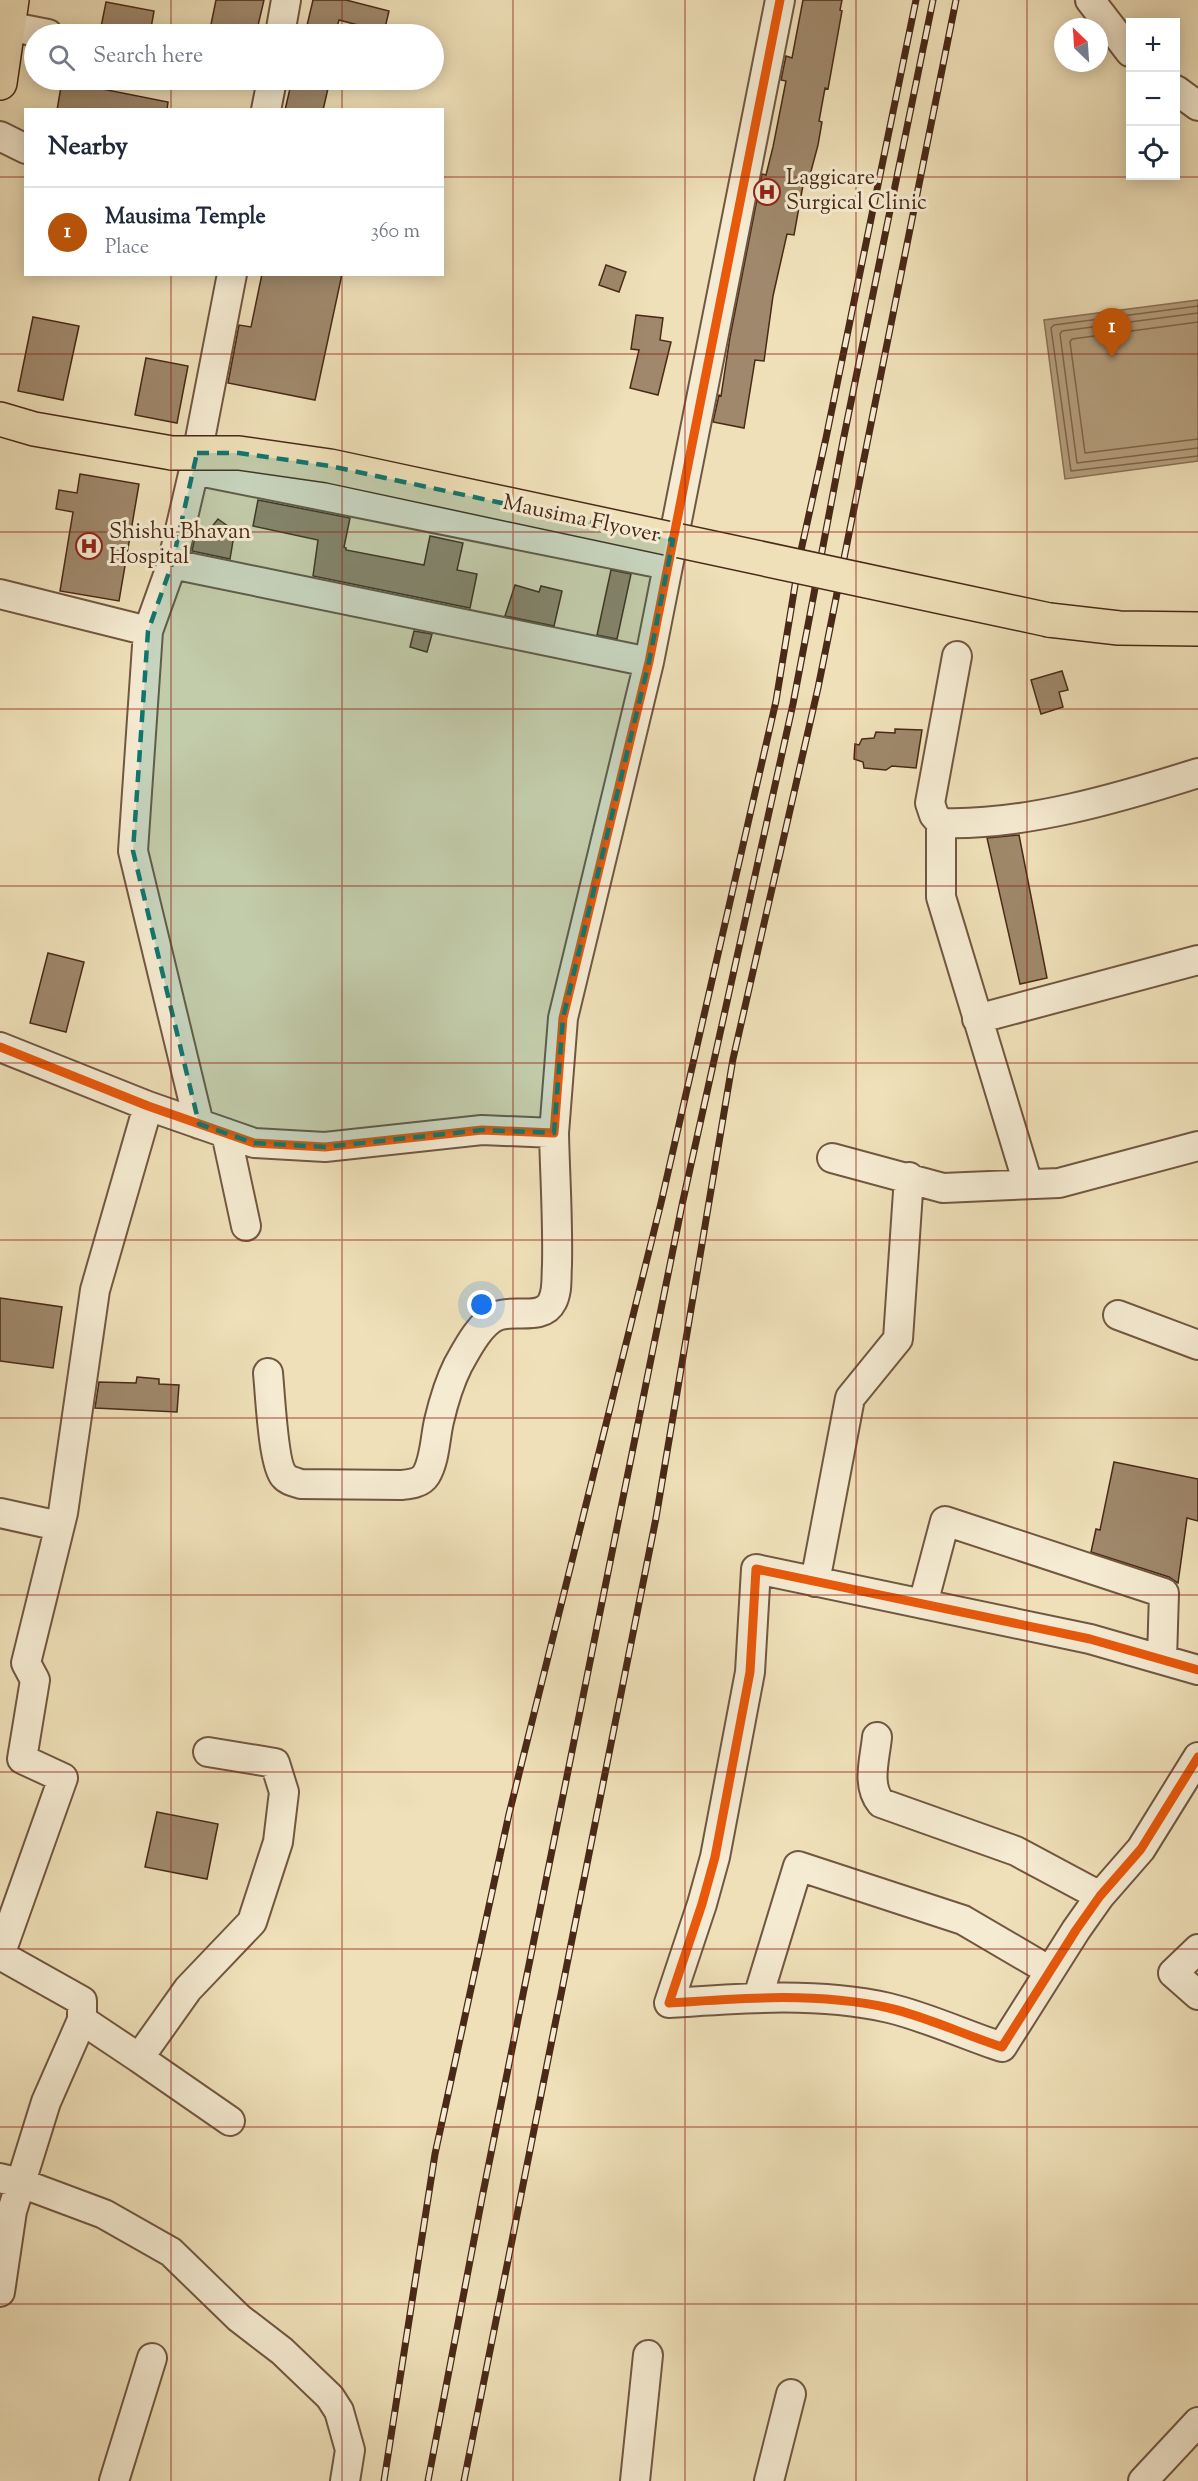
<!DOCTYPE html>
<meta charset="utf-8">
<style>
body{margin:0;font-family:"Sorts Mill Goudy",serif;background:#f2f2f3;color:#1f2937}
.controls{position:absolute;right:18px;top:18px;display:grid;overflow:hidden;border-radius:0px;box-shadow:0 3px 15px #0003}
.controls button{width:54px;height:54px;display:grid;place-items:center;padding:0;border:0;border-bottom:2px solid #e0e1e3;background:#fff;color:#1f2937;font:30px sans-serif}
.compass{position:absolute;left:1054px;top:18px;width:54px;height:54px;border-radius:50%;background:#fff;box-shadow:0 3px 15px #0003;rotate:335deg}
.you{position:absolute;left:482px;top:1305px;width:21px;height:21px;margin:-15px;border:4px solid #fff;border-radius:50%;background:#1a73e8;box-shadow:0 0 0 9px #1a73e833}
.badge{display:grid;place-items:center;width:39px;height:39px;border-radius:50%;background:#b45309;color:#fff;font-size:20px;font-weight:700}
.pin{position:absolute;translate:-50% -50px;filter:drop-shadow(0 2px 3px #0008)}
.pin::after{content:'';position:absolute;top:32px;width:21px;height:18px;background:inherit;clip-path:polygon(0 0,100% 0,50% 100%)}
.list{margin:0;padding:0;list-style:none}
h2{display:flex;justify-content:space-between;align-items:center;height:78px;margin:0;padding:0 24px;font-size:26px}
h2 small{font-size:20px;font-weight:400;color:#747a83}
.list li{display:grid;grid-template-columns:39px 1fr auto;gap:18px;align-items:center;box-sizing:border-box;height:90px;padding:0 24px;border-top:2px solid #e0e1e3}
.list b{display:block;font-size:22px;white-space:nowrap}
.list p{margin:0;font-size:20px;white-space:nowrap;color:#747a83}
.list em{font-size:20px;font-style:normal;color:#747a83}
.icon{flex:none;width:33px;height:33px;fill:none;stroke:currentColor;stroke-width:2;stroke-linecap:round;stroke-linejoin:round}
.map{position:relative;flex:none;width:1198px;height:2481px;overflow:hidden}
.search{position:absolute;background:#fff;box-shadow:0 3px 15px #0003;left:24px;top:24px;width:420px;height:66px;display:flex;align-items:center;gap:15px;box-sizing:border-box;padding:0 21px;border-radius:33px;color:#747a83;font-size:22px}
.panel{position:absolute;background:#fff;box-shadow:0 3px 15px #0003;left:24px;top:108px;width:420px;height:168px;border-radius:0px}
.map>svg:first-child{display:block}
.water{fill:#b7a282;stroke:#8b7257;stroke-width:1.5}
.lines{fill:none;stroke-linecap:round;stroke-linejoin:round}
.shore{stroke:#80664c;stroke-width:1.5}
.building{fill:#9f886b;stroke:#492917;stroke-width:1.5}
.minor-casing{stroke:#725740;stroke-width:32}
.major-casing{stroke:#492917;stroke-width:36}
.minor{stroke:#f5ebd2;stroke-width:28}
.major{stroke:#efe0b9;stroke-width:33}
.rail-casing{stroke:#492917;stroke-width:7}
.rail{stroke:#f5ebd2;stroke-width:4.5;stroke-dasharray:14;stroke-linecap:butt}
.major-bridge-casing{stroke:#492917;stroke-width:36;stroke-linecap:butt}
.major-bridge{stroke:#efe0b9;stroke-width:33}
.cycleway-casing{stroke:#f5ebd2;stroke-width:13}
.cycleway{stroke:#e8590c;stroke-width:9}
.marked{fill:#0f766e;fill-opacity:0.2;stroke:#0f766e;stroke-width:4.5;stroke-dasharray:12 8;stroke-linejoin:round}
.grid{fill:none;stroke:#8f2418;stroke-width:1.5;stroke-opacity:0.55}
.labels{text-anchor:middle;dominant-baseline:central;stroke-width:6;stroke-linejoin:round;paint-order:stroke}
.poi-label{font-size:22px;fill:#492917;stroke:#f5ebd2;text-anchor:start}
.street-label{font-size:22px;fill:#492917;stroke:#f5ebd2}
</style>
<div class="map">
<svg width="1198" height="2481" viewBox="0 0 1198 2481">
<rect width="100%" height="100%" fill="#efe0b9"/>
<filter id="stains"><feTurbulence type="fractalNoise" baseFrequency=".00333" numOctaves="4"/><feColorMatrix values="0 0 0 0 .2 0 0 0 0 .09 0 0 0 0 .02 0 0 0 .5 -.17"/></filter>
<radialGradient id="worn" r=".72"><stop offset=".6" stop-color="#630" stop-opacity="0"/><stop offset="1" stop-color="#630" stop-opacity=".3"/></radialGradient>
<path class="water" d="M1198,300V461L1065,479L1044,320Z"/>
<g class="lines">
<path class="shore" d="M1198,306L1054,325L1051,328L1071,471L1198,456
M1198,313L1062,331L1060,334L1077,463L1198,448
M1198,322L1072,339L1070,342L1085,453L1198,439"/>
</g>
<path class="building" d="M216,0H264L256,34H209Z
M313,0H346L389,11L384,32L339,20L335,34H305Z
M803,0H842L840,10L842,11L828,89L825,88L819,121L822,122L818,145L810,175L805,174L794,235L787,234L773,296L764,361L755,360L744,428L713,422L719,395L721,396L730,337L762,174L766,175L773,147L786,81L781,80L786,56L792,58Z
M106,2L154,11L150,34L100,32Z
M292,80H330L323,110H285Z
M62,81L168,102L167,110H57Z
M606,265L626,272L619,292L599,285Z
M262,274H342L315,400L228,383L239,325L251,327Z
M636,315L663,318L660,340L671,342L658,395L630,388L639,350L631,349Z
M33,317L79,326L63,400L18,391Z
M146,358L188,366L177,423L135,415Z
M80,474L139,484L119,601L60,591L73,512L56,509L59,490L77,493Z
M258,500L350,518L344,547L346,548V550L424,565L430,536L463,543L457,570L477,574L470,608L313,576L318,540L253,526Z
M218,519L239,534L233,541L230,559L192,551L195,537L203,538Z
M611,570L631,574L617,639L597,635Z
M515,585L539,592L541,586L562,591L554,626L505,616Z
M414,631L432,634L427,652L410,647Z
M1062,671L1068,690L1059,692L1063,707L1041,714L1031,680Z
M895,729L922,730L916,768L892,766L886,770L864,768L863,762L854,759L855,744L859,745L862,739L874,738L876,732L895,733Z
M1019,835L1047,978L1020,984L987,838Z
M48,953L84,962L66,1032L30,1023Z
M0,1298L62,1307L53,1368L0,1361Z
M137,1377L159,1379V1384L179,1385L177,1412L95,1408L99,1382L136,1383Z
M1114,1462L1198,1479V1521L1187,1518L1178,1583L1169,1577L1091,1552L1096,1529L1100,1530Z
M157,1812L218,1824L207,1879L145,1867Z"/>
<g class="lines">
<defs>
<path id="minor" d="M1090,0L1130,52
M7,26L48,34
M280,34L286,0
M1176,90L1198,106
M266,110L272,80
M0,136L26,149
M194,470L668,565
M172,564L649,662
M0,594L148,631
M957,656L930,803L934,815L941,823C1024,826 1119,798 1198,773
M941,823V897L1028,1184
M977,1019L1198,960
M0,1047L148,1106L254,1143L325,1147L482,1130L554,1133L563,1018L649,662L780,0
M199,1124L133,851L148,631L172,564L194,470L232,274
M226,1133L246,1226
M832,1158L943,1188L1059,1183L1198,1146
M1118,1315L1198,1345
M268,1373C270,1392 273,1464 284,1476C288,1481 295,1482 301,1484L402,1485C411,1484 421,1483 426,1475C435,1460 435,1438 439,1421C443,1404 450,1381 458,1365C467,1349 480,1323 497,1316C513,1309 543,1321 552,1302C558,1291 556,1277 557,1265C558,1221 555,1177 554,1133
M0,1513L59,1526
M815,1582L850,1398L898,1339L909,1177
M923,1604L945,1521L1164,1593L1162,1659
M1198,1670L1090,1639L756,1569L750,1672L715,1857L702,1904L669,2003C742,1998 817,1992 889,2008C927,2017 965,2035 1002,2047L1076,1930L1100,1896L1141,1849L1198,1757
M877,1737C875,1759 866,1785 881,1803L1016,1851L1100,1896
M1198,1949L1173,1973L1198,1995
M758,1997L798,1866L963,1920L1050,1971
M82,2020L139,2058L188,1989L252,1922L278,1842L284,1792L275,1763L208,1752
M139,2058L230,2121
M0,2178L21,2183L104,2214L171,2252L239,2318L282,2351L330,2397L339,2411L350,2450L345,2481
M0,2292L12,2211L46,2102L82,2020V2001L0,1955L63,1778L22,1759L35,1680L26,1663L63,1513L95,1290L148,1106
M114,2481L152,2358
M635,2481L648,2355
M769,2481L791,2394
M1143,2481L1198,2422"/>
<path id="major" d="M0,83L12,0
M0,419L34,429L172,453
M1049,620L1119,628L1198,629"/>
</defs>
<use href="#minor" class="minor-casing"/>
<use href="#major" class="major-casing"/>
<use href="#minor" class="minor"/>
<use href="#major" class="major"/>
<defs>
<path id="rail" d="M384,2481L435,2154L509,1814L661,1203L776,701L800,555L826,438L916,0
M428,2481L482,2198L682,1205L793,704L843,441L933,0
M464,2481L656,1518L733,1059L818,688L956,0"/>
</defs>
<use href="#rail" class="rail-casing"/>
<use href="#rail" class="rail"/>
<defs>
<path id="major-bridge" d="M172,453H239L330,466L1049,620"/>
</defs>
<use href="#major-bridge" class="major-bridge-casing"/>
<use href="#major-bridge" class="major-bridge"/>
<defs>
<path id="cycleway" d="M0,1047L148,1106L254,1143L325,1147L482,1130L554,1133L563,1018L649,662L780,0
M1198,1670L1090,1639L756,1569L750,1672L715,1857L702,1904L669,2003C742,1998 817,1992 889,2008C927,2017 965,2035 1002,2047L1076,1930L1100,1896L1141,1849L1198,1757"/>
</defs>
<use href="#cycleway" class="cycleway-casing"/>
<use href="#cycleway" class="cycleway"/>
</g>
<path class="marked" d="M197,453H239L330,466L673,540L649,662L563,1018L554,1133L482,1130L325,1147L254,1143L199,1124L133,851L148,631L172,564Z"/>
<path class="grid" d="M171,0V34M342,0V34M513,0V2481M685,0V2481M856,0V2481M1027,0V2481M171,80V110M342,80V110M0,177H26M442,177H1198M171,274V2481M342,274V2481M0,354H1198M0,532H1198M0,709H1198M0,886H1198M0,1063H1198M0,1240H1198M0,1418H1198M0,1595H1198M0,1772H1198M0,1949H1198M0,2127H1198M0,2304H1198"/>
<defs>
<symbol id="hospital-ring" viewBox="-11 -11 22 22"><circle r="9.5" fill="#f5ebd2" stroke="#8f2418" stroke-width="1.5"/><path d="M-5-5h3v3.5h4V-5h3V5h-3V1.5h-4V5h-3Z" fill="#8f2418"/></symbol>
</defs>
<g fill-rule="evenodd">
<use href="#hospital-ring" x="752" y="177" width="30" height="30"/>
<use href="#hospital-ring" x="74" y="531" width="30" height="30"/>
</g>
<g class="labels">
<g class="poi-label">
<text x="786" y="179">Laggicare<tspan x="786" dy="25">Surgical Clinic</tspan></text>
<text x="109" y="533">Shishu Bhavan<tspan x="109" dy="25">Hospital</tspan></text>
</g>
<g class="street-label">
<text transform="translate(581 520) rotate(12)">Mausima Flyover</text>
</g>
</g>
<rect width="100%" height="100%" filter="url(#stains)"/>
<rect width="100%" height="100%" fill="url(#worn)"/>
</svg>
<div class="controls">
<button>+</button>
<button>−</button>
<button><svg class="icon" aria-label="locate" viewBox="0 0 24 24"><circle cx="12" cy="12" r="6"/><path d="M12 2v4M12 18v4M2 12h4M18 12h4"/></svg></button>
</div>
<svg class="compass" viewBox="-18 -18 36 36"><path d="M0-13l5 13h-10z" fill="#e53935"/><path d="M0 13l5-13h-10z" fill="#747a83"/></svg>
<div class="you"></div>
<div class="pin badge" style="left:1112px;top:358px">1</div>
<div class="search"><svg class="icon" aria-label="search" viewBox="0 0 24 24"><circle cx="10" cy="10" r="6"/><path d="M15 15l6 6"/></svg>Search here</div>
<section class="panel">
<h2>Nearby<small></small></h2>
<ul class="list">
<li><span class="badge">1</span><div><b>Mausima Temple</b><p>Place</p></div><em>360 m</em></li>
</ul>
</section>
</div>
